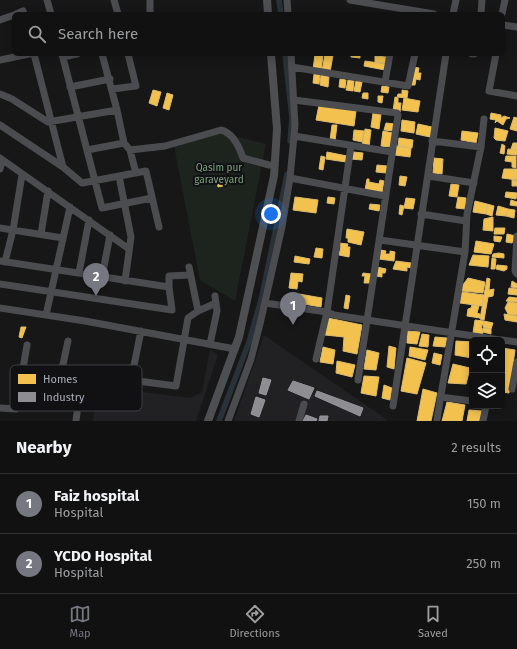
<!DOCTYPE html>
<style>
body{margin:0;font-family:"Fira Sans",sans-serif;background:#1e1f1f;color:#f1f3f6}
.controls{position:absolute;right:12px;bottom:12px;display:grid;overflow:hidden;border-radius:6px;box-shadow:0 2px 10px #0003}
.controls button{width:36px;height:36px;display:grid;place-items:center;padding:0;border:0;border-bottom:1px solid #303131;background:#111;color:#f1f3f6;font:20px sans-serif}
.you{position:absolute;left:271px;top:214px;width:14px;height:14px;margin:-10px;border:3px solid #fff;border-radius:50%;background:#1a73e8;box-shadow:0 0 0 6px #1a73e833}
.badge{display:grid;place-items:center;width:26px;height:26px;border-radius:50%;background:#757880;color:#fff;font-size:13px;font-weight:700}
.pin{position:absolute;translate:-50% -33px;filter:drop-shadow(0 1px 2px #0008)}
.pin::after{content:'';position:absolute;top:21px;width:14px;height:12px;background:inherit;clip-path:polygon(0 0,100% 0,50% 100%)}
.list{margin:0;padding:0;list-style:none}
h2{display:flex;justify-content:space-between;align-items:center;height:52px;margin:0;padding:0 16px;font-size:17px}
h2 small{font-size:13px;font-weight:400;color:#9c9d9f}
.list li{display:grid;grid-template-columns:26px 1fr auto;gap:12px;align-items:center;box-sizing:border-box;height:60px;padding:0 16px;border-top:1px solid #303131}
.list b{display:block;font-size:15px;white-space:nowrap}
.list p{margin:0;font-size:13px;white-space:nowrap;color:#9c9d9f}
.list em{font-size:13px;font-style:normal;color:#9c9d9f}
.icon{flex:none;width:22px;height:22px;fill:none;stroke:currentColor;stroke-width:2;stroke-linecap:round;stroke-linejoin:round}
.map{position:relative;flex:none;width:517px;height:421px;overflow:hidden}
.search{position:absolute;background:#111;box-shadow:0 2px 10px #0003;left:12px;right:12px;top:12px;height:44px;display:flex;align-items:center;gap:10px;box-sizing:border-box;padding:0 14px;border-radius:6px;color:#9c9d9f;font-size:15px}
.sheet{height:172px;background:#111}
nav{display:flex;justify-content:space-around;align-items:center;box-sizing:border-box;height:56px;border-top:1px solid #303131;background:#111;font-size:11px;color:#9c9d9f}
nav a{display:grid;justify-items:center;gap:2px}
nav .on{color:#757880}
.map>svg:first-child{display:block}
.built{fill:#212123}
.green{fill:#1d241e}
.homes{fill:#f2c14e;stroke:#dcbb6e}
.industry{fill:#8d8d92;stroke:#95979d}
.lines{fill:none;stroke-linecap:round;stroke-linejoin:round}
.canal{stroke:#2a3239;stroke-width:5.5}
.minor{stroke:#4b4c50;stroke-width:7}
.major{stroke:#4d4f52;stroke-width:8}
.labels{text-anchor:middle;dominant-baseline:central;stroke-width:4;stroke-linejoin:round;paint-order:stroke}
.park-label{font-size:10px;fill:#7fa381;stroke:#111113}
.key{fill:#111113;stroke:#3e4045;stroke-width:1}
.key-label{font-size:11px;fill:#a8adb8}
</style>
<div class="map">
<svg width="517" height="421" viewBox="0 0 517 421">
<rect width="100%" height="100%" fill="#171717"/>
<path class="built" d="M264,335L389,421H234Z
M210,349L218,355L196,421H93L96,386L190,398L202,392Z"/>
<path class="green" d="M215,131L266,144L235,301L200,280L174,146Z"/>
<path class="homes" d="M315,54L323,55L321,71L313,70Z
M325,54L333,55L330,72L322,71Z
M351,54H360V58L351,57Z
M375,56L386,57L385,63L375,62Z
M365,61L386,64L385,70L364,66Z
M413,67L419,68L418,73H421L420,80L416,79L415,85H411Z
M314,74L320,75L319,84L313,83Z
M321,75L329,77L328,87L320,85Z
M340,79L346,80L345,88L339,87Z
M348,80L354,81L353,91L346,90Z
M356,81L362,82L360,92L354,91Z
M382,86L389,87L388,93L381,92Z
M153,90L161,92L157,106L149,103Z
M402,90L408,91L407,98L397,97L398,94H402Z
M167,93L173,95L169,110L163,108Z
M363,93H368V99L362,98Z
M378,96H383L382,103L378,102Z
M395,97L398,98V103H401L400,112L393,111Z
M404,98L420,101L418,112L402,110Z
M319,105L356,111L354,126L316,120Z
M373,113L381,114L379,129L371,127Z
M491,113L501,115V118L504,116L510,118L506,119L503,125L497,121L495,123L496,120L490,119Z
M514,117L517,118V131L510,129Z
M402,120L415,122L414,133L401,131Z
M386,123L395,124L394,131L384,130Z
M418,124L432,127L430,137L416,134Z
M332,125H337L335,141L330,140Z
M495,128L508,131L505,141L496,140L494,138Z
M365,129L371,130L369,147L362,146Z
M354,130L364,131L362,142L353,140Z
M383,131L393,133L391,147L381,146Z
M462,131L478,133L476,143L461,140Z
M399,138L413,140L412,148L398,146Z
M513,143H517V150L511,149Z
M502,144L505,146L504,154L500,153Z
M396,146L411,148L410,157L395,155Z
M508,149L517,150V155L507,154Z
M327,152L347,156L346,162L326,159Z
M353,152L363,153L362,160L351,159Z
M321,156L325,157L323,170L319,169Z
M506,156H516V168L512,167V162L505,161Z
M434,158L443,159L442,174L433,173Z
M377,165L387,166L386,173L376,172Z
M504,169H517V180L502,178Z
M226,176L228,185L218,187L216,178Z
M400,176L407,177L405,186L399,185Z
M367,179H369V182L379,184L380,180L384,181L382,192L365,190Z
M512,180L517,181V186H512Z
M451,184L459,185L457,197L449,196Z
M506,192L517,193L516,199L505,197Z
M295,197L318,200L316,213L293,210Z
M328,197L335,198L334,204L327,203Z
M458,197L466,198L465,209L456,208Z
M406,198L415,199L413,209L404,208Z
M511,200L517,202V206L510,205Z
M475,201L487,204L486,214L473,212Z
M370,204L380,205L379,211L369,209Z
M487,204L494,206L492,216L486,214Z
M400,205L404,206L402,215L399,214Z
M498,206L508,209L506,216L496,215Z
M508,209L515,210L514,218L506,216Z
M493,217V231L483,230L484,219Z
M495,228H505L504,234H494Z
M347,229L364,232L361,245L348,242V238H346Z
M507,234L516,236L512,243L506,242Z
M494,236L502,237L500,242L494,241Z
M476,241L494,244L491,254L474,252Z
M339,243L348,244L347,247H350L349,257L339,255L341,246H339Z
M316,248L323,249L322,258L314,257Z
M381,250L386,251L385,254H390V251L395,252L394,261L379,259Z
M499,253L504,254V258L492,257L493,254Z
M473,255L489,256L488,267L469,265Z
M295,256L310,259L309,264L294,262Z
M492,258L496,259L495,269H491Z
M396,261L411,263V268L407,267V271L393,269Z
M497,265L507,266V269L504,271L496,269Z
M377,267L386,269L385,273H382V277L376,276Z
M291,273L303,274L302,282L298,281L297,289L289,288Z
M363,273L371,274L370,283H364L365,276H362Z
M468,278L485,282L483,293L462,291V286Z
M487,278L490,279L489,290L494,289L493,296L488,297L484,320L480,319Z
M512,281L517,284V288L511,287Z
M509,288L517,289V295L508,294Z
M462,292L484,295L482,306L460,303Z
M291,294L296,295L295,303L289,302Z
M299,294L322,298L321,307L298,303Z
M346,295L350,296L348,309L344,308Z
M509,297L517,298V302L506,301Z
M508,302L517,303V315L508,314L505,308Z
M472,305L479,306L477,313L480,314V318L467,316L468,309L471,308Z
M504,314L517,316V322L505,320Z
M328,318L362,325L357,354L343,351L344,337L325,335Z
M475,320L484,321V325H481L483,332L482,337L473,333Z
M484,321L493,323L491,329L483,327Z
M21,327H26L22,338L19,337Z
M483,328L491,329V334L483,332Z
M407,331L420,332L417,344L407,343Z
M422,334L429,335L428,347L419,346Z
M435,337L447,338L445,347L433,346Z
M456,341L472,342V358L455,355Z
M389,346L396,348L394,369L387,367Z
M323,347L335,350L333,364L320,362Z
M410,347L428,350L425,360L409,356Z
M502,348L515,350L509,393L502,392Z
M367,350L379,353L376,370L364,369Z
M434,353L442,355L440,365L432,363Z
M407,358L426,363L417,394L401,391Z
M337,361L355,365L352,377L336,373Z
M453,364L470,368L466,384L448,383Z
M364,376L379,377L376,396L361,393Z
M384,385L392,388L390,400L382,398Z
M423,389L437,393L431,421H417Z
M447,402L465,405L462,421H442Z
M469,410L482,411L479,421H467Z"/>
<path class="industry" d="M263,378L271,380L266,395L259,393Z
M293,381L314,388L309,399L288,390Z
M317,391L363,408L360,416L315,396Z
M256,397L265,400L259,417L251,414Z
M306,415L317,419L316,421H303Z
M320,416H328L327,421H319Z"/>
<g class="lines">
<path class="canal" d="M279,0L281,14
M285,54L292,118L290,141
M219,421L249,342L262,296L287,174"/>
<path class="minor" d="M47,0L51,14
M114,0L118,14
M150,0V14
M287,0L288,14
M350,0L434,14
M16,14L23,11L24,14
M453,14L456,0
M481,14L482,0
M502,14L505,0
M0,20L14,15
M503,25L517,27
M34,54L63,167
M62,54L102,208L152,198
M472,54H474
M496,54L489,91L517,96
M63,57L77,54
M0,60L29,54
M292,67L408,86L415,54
M385,82L390,54
M70,87L110,79
M112,89L136,86L128,54
M0,94L12,99L48,122L117,110L102,54
M294,100L397,113L398,115L358,380
M117,110L124,143L130,150L136,173
M0,125L63,167L82,183L146,171L159,227
M294,136L392,152
M432,141L481,147
M351,146L327,312L334,315L500,340
M87,150L124,143
M130,150L165,146L221,130C233,133 239,146 243,158L269,165H275
M0,158L129,249
M0,169L2,160
M119,176L131,237L125,281
M428,176L474,183
M290,178L385,196
M421,214L466,221
M0,228L63,238
M41,234L48,191
M517,236L515,271L517,274
M380,240L465,252
M0,261L169,287L172,310L0,284
M5,262L13,230L22,175
M189,267L198,311
M79,273L89,220
M102,277L110,235
M169,287V276L190,275
M265,303L327,312L316,359
M0,308L85,321L235,349
M46,315L70,207
M502,340L517,342
M68,341L62,369L92,375
M210,344L217,311L215,296
M131,380L141,331
M512,389L517,362
M440,397L472,401
M393,406L446,54
M0,408L16,409L27,345
M437,419L465,252L467,214L481,147L484,119
M76,421L81,380L92,375L176,386L188,318L198,311L216,303
M228,421L251,359L260,324L282,227L290,178L295,125L291,54
M299,421L304,404
M483,421L486,406"/>
<path class="major" d="M267,0L268,14
M208,421L239,337L274,176L277,129L271,54"/>
</g>
<g class="labels">
<g class="park-label">
<text x="219" y="168">Qasim pur<tspan x="219" dy="12">garaveyard</tspan></text>
</g>
</g>
<rect x="10" y="365" width="132" height="46" rx="6" class="key"/>
<rect x="18" y="374" width="18" height="10" fill="#f2c14e"/>
<rect x="18" y="392" width="18" height="10" fill="#8d8d92"/>
<g class="key-label">
<text x="43" y="383">Homes</text>
<text x="43" y="401">Industry</text>
</g>
</svg>
<div class="controls">
<button><svg class="icon" aria-label="locate" viewBox="0 0 24 24"><circle cx="12" cy="12" r="6"/><path d="M12 2v4M12 18v4M2 12h4M18 12h4"/></svg></button>
<button><svg class="icon" aria-label="layers" viewBox="0 0 24 24"><path d="M12 4l9 5-9 5-9-5zM3 14l9 5 9-5"/></svg></button>
</div>
<div class="you"></div>
<div class="pin badge" style="left:293px;top:325px">1</div>
<div class="pin badge" style="left:96px;top:296px">2</div>
<div class="search"><svg class="icon" aria-label="search" viewBox="0 0 24 24"><circle cx="10" cy="10" r="6"/><path d="M15 15l6 6"/></svg>Search here</div>
</div>
<section class="sheet">
<h2>Nearby<small>2 results</small></h2>
<ul class="list">
<li><span class="badge">1</span><div><b>Faiz hospital</b><p>Hospital</p></div><em>150 m</em></li>
<li><span class="badge">2</span><div><b>YCDO Hospital</b><p>Hospital</p></div><em>250 m</em></li>
</ul>
</section>
<nav>
<a class="on"><svg class="icon" aria-label="map" viewBox="0 0 24 24"><path d="M3 6l6-2 6 2 6-2v14l-6 2-6-2-6 2zM9 4v14M15 6v14"/></svg>Map</a>
<a><svg class="icon" aria-label="directions" viewBox="0 0 24 24"><path d="M12 3l9 9-9 9-9-9zM9 14v-3h6M13 9l2 2-2 2"/></svg>Directions</a>
<a><svg class="icon" aria-label="saved" viewBox="0 0 24 24"><path d="M7 4h10v16l-5-4-5 4z"/></svg>Saved</a>
</nav>
